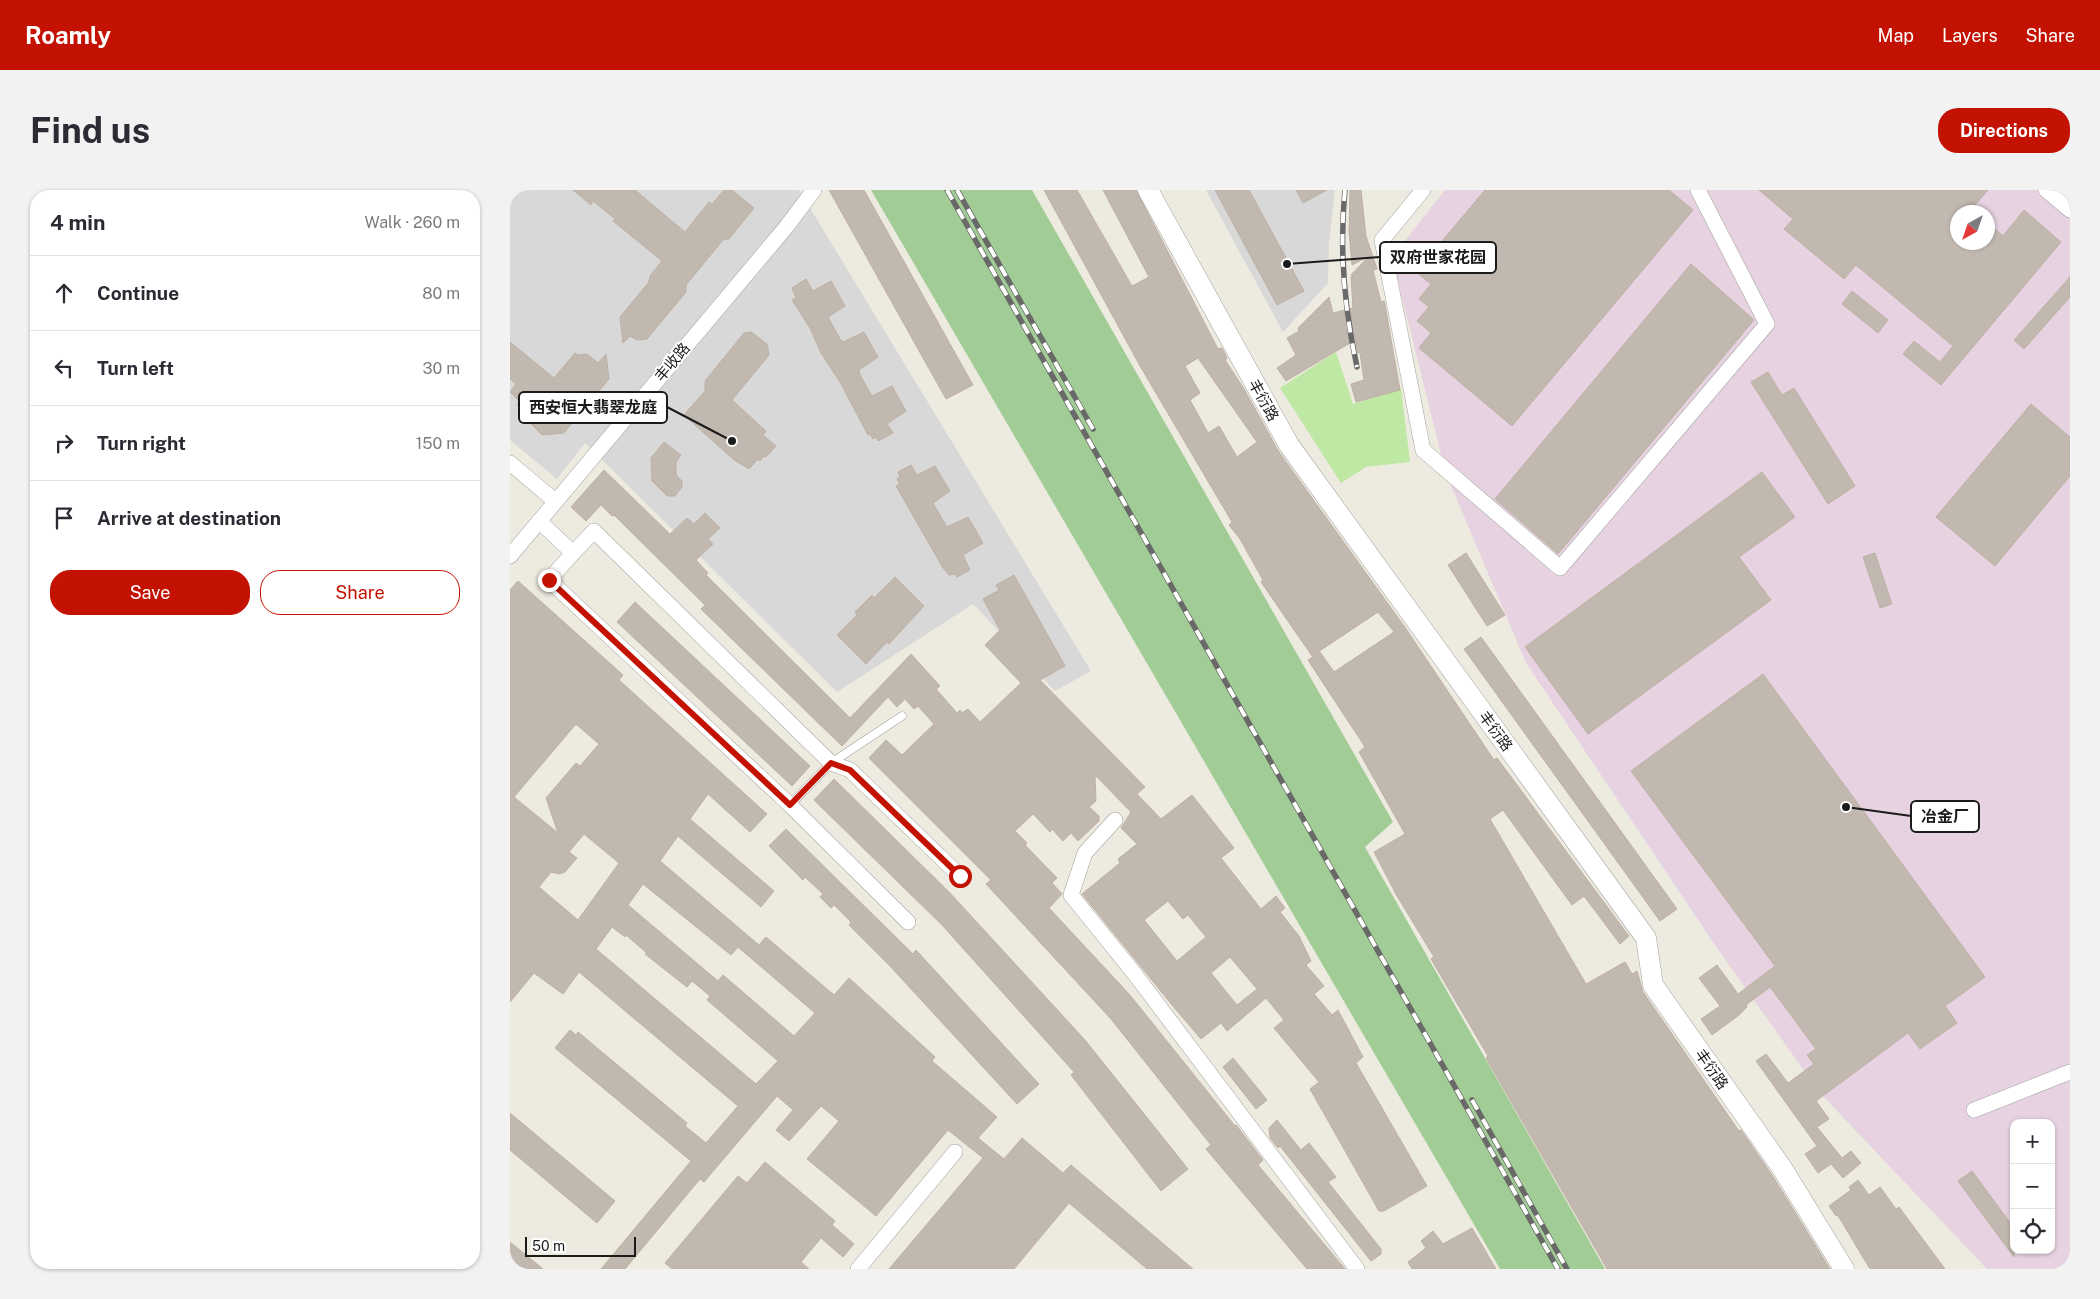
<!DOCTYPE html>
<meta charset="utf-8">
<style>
body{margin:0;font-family:"Public Sans","Noto Sans SC",sans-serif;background:#f2f2f3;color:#2b2b33}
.controls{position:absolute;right:15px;bottom:15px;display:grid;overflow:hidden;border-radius:10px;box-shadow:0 1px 4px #0004}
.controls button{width:45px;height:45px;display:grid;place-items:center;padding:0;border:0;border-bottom:1px solid #e1e1e2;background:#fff;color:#2b2b33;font:25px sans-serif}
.compass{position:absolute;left:1440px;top:15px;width:45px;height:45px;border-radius:50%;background:#fff;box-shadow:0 1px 4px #0004;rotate:220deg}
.scale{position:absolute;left:15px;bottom:12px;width:111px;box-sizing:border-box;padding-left:5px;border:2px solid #1b1b1b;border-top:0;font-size:14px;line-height:18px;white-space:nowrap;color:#1b1b1b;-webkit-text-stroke:4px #fff;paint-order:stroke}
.stop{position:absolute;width:15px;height:15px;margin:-11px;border:4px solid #c41202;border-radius:50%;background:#fff}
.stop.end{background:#c41202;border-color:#fff;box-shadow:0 1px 5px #0008}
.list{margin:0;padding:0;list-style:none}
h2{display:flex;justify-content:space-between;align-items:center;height:65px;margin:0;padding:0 20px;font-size:21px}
h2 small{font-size:16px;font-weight:400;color:#7c7c81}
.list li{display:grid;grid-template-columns:32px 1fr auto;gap:15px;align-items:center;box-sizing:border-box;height:75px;padding:0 20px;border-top:1px solid #e1e1e2}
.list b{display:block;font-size:19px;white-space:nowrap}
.list em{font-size:16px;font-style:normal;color:#7c7c81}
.actions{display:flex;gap:10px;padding:15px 20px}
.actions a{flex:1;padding:11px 0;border:1px solid #c41202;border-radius:20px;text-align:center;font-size:18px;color:#c41202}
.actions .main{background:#c41202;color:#fff}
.icon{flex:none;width:28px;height:28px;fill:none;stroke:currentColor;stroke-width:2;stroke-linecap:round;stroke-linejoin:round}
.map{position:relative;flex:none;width:1560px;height:1079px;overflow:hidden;border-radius:20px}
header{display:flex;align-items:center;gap:30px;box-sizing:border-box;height:70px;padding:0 25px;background:#c41202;color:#fff}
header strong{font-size:24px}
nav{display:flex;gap:28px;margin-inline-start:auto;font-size:18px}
.intro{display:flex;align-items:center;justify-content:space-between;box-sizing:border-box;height:120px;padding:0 30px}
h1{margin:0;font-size:35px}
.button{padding:12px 22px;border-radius:20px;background:#c41202;color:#fff;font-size:18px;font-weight:700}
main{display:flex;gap:30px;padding:0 30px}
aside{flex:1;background:#fff;border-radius:20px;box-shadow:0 1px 4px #0004}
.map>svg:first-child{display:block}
.residential{fill:#d9d8d8}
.industrial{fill:#e6d2e1;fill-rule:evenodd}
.grass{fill:#c0e8a5}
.forest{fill:#a1cc95}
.building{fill:#c1b8b0;stroke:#beb1a3;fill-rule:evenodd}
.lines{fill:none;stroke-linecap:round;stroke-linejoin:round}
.service-casing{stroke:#a2a2a2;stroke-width:9}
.minor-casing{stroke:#a2a2a2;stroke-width:16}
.tertiary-casing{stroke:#a2a2a2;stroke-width:21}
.service{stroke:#fff;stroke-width:8}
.minor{stroke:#fff;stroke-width:15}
.tertiary{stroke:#fff;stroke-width:20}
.rail-casing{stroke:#696969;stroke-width:5.5}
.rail{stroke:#fff;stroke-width:4;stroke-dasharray:11;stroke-linecap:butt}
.route{stroke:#c41202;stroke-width:6}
.labels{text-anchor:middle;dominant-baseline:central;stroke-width:4;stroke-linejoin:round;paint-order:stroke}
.street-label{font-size:15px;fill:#1b1b1b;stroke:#fff}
.leader{fill:none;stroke:#1b1b1b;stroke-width:2}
.callout-dot{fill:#1b1b1b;stroke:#fff;stroke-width:2}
.callout{fill:#fff;stroke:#1b1b1b;stroke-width:2}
.callout-label{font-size:16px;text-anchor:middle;font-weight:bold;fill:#1b1b1b}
</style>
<header>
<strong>Roamly</strong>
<nav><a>Map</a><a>Layers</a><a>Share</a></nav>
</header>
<div class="intro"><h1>Find us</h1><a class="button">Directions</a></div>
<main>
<aside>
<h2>4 min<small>Walk · 260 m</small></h2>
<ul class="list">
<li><svg class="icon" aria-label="ahead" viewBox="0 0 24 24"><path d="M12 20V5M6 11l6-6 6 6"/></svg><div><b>Continue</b></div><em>80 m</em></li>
<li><svg class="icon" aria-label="left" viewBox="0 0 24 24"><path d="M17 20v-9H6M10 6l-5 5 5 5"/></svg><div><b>Turn left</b></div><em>30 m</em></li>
<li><svg class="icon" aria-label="right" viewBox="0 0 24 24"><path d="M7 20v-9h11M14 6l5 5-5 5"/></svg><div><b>Turn right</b></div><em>150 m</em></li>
<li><svg class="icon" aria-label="arrive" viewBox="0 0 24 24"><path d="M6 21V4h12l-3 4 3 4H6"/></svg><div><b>Arrive at destination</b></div></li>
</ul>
<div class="actions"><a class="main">Save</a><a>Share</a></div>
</aside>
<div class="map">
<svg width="1560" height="1079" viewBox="0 0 1560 1079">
<rect width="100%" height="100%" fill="#edeae0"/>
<path class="residential" d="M0,0H289L581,481L545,501L463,414L327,502L75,253L47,289L0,250Z
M696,0H825L819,54L818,93L773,142Z"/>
<path class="industrial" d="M935,0H1560V1079H1477L1310,903L1209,761L1016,473L936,284L882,67ZM1448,22H1478V52H1448ZM1504,933H1541V1060H1504Z"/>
<path class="grass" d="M826,162L843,214L891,198L900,272L856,277L831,293L770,198Z"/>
<path class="forest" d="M361,0H522L883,632L855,657L1095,1079H990Z"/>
<path class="building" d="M63,0H125L175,42L199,12L202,14L214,0H222L244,18L219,49L213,50L176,95V102L137,149L127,150L120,146L113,153L110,127L139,92L140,86L152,71L103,31L105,29L83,11L81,15Z
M319,0H354L463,195L436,209Z
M534,0H567L622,96L639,87L593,0H626L708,159L712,158L717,168L715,170L734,199L769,262L894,436L984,570L987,568L1119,746L1110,754L1074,706L1062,715L993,620L980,629L1076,794L1115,772L1122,784L1127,781L1133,802L1229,941L1231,940L1262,985L1320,1079H1097L976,868L978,866L921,769L924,767L887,706L864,662L895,644L849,562L855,557L798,470L810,462L824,482L884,442L868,422L802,466L751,392L753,390L730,349L719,335L722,332L630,176ZM688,168L747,252L727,267L709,236L698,243L680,210L690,203L675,176Z
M705,0H739L794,101L767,115Z
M786,0H817L793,13Z
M840,0H851L856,46L867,79L863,80L871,112L874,111L875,115L890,200L846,212L841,194L854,190L850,163H848L845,150L776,191L767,178L786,165L777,148L789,141L788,138L819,107L823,123L843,118L841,87L843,86L841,85L859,66L842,75L839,42Z
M975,0H1159L1183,20L1002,236L909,158L921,143L907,131L919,117L909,109L921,94L906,82Z
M1249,0H1478L1459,22H1448V52H1478V33L1493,46L1514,20L1551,52L1431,195L1393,164L1404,151L1430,172L1443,156L1346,75L1334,89L1274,39L1283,29Z
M1181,74L1244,130L1048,364L985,309Z
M1560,87V107L1514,159L1504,150Z
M296,89L303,101L321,91L335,116L318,127L330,149L333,152L354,142L368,167L349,180L350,185L362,206L382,196L396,221L377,234L383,243L368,251L366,247L363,249L360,244L358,245L330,192L311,163L300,138L282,110L286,108L282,98Z
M1342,101L1378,130L1368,143L1332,114Z
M241,142L257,154L259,165L222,210L256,241L253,245L266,256L256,267L254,266L250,271L248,269L239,279L224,270L174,225L195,201V191L234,143Z
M0,152L44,188L65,163L68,165L77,164L88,173L96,164L99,189L88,202L78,204L66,217L67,227L54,243L32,245L20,233L19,225L7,215L10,212L0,202L6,194L0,189Z
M1258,182L1272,205L1284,198L1345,296L1318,314L1241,192Z
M1521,214L1560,247V286L1485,376L1426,327Z
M154,252L171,265L166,272V285L172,291V297L165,306H157L142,291L141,268Z
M401,275L407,285L425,276L440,301L423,313L437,337L458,327L473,353L453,365L460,380L447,387L445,384L439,385L433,378L386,296L390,294L387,289L390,287L388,282Z
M94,280L160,344L177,328L184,334L195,323L210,338L198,349L203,354L186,370L198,383L196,385L340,528L401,464L430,496L426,499L447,523L450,520L452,523L458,519L470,532L511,493L475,455L490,440L473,409L489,400L486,395L504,385L555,476L530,490L635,597L627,604L651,629L682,605L724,658L711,668L751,719L766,706L775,718L770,722L789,746L801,771L796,775L814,796L804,804L822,825L828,820L853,867L846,873L917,996L874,1021H869L800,899L809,892L764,838L774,830L756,808L717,841L711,833L691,849L662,815L572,704L610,673L608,669L627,654L611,638L621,622L585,585L586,611L579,617L589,626V631L568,651L561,643L553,651L542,639L540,642L523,624L505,641L517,653L515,655L547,688L542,693L552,704L539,718L620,805L725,936L726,935L753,970L748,975L835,1079H797L696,959L701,955L601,829L476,694L481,690L359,568L376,550L392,565L424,534L408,516L404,519L395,509L387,517L378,507L332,556L191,419L195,415L104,325L102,326L91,315L76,331L61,317ZM658,711L673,729L678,725L696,747L667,771L634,730ZM720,767L747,799L727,815L701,783Z
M1252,282L1285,327L1229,367L1261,410L1078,544L1015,457Z
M956,363L995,425L977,436L938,375Z
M1365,363L1382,414L1370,418L1353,367Z
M385,387L414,416L379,454L377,452L356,474L327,445L347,425L345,422L362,405L364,408Z
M8,391L113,485L109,490L257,624L240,642L198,604L180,629L264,701L251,717L168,646L150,671L249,755L256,747L324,805L339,788L425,867L422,871L487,927L468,948L494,969L512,948L553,983L561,975L683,1079H637L559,1013L504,1079H379L473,968L438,940L366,1026L297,969L329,931L311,916L279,951L266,940L283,920L267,906L194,992L190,989L115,1079H91L181,971L45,858L60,840L66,845L68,842L177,933L175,936L196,953L228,916L69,782L53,804L24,783L0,812V400ZM66,534L89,554L70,576L66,573L36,608L48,643L4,607ZM74,644L109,673L68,730L29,697L41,682L49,684L55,682L67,668L59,662ZM133,694L221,765L228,757L305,823L284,846L213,785L208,791L118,715ZM102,737L115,747L116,745L137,763L135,764L177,797L182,791L200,806L197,810L268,871L246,894L86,759Z
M125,412L300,576L282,596L107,432Z
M971,447L1167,719L1150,731L954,459Z
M1253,484L1475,787L1435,816L1447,833L1410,859L1398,843L1306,911L1319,929L1307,937L1332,968L1341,961L1351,973L1333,988L1321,974L1308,983L1295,964L1307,956L1246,871L1256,864L1278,893L1304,874L1297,865L1306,859L1260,797L1236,815L1237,817L1229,825L1202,845L1191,829L1210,816L1189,788L1207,775L1228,804L1265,776L1121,581Z
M324,589L440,703L575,850L678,979L651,1001L561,885L564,882L432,735L304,610Z
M276,639L403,764L406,760L529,894L507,914L379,775L339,735L341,732L324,715L321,718L310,707L313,704L295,687L293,690L259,656Z
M723,868L757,910L746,919L713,877Z
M0,923L105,1011L87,1033L0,960Z
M767,930L791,960L799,953L826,987L818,992L871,1059V1064L861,1071L770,956L768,958L760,948L759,938Z
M255,972L325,1031L322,1035L344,1054L333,1067L311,1048L291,1072L299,1079H162L155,1073L228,986L237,993Z
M1462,981L1504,1038V1067L1448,991Z
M1348,990L1359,1005L1370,997L1386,1019L1389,1017L1435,1079H1360L1327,1024L1326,1026L1319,1016L1341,1000L1339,997Z
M962,1038L986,1079H902L898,1072L916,1058L911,1051L923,1041L933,1054Z
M0,1052L33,1079H0Z"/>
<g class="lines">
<defs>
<path id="service" d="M280,615L321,573L392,526"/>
<path id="minor" d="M913,0L872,50L913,260L1050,378L1257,134L1188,0
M1536,0L1560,20
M0,273L45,311
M29,331L63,363L84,341L321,573L340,580L450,686
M63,363L39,390L280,615L398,732
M0,366L277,36L304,0
M605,630L575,663L561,705L624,783L847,1079
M1464,920L1560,882
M348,1079L445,962"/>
<path id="tertiary" d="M638,0L779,255L1136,748L1143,795L1272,978L1334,1079"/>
</defs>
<use href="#service" class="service-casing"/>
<use href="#minor" class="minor-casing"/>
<use href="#tertiary" class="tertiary-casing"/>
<use href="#service" class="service"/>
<use href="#minor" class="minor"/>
<use href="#tertiary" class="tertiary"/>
<defs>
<path id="rail" d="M437,0L1048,1079
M447,0L583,239
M835,0C829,61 834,117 847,177
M962,910L1057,1079"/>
</defs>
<use href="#rail" class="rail-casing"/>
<use href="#rail" class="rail"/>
</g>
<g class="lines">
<path class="route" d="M39,390L280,615L321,573L340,580L450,686"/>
</g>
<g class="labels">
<g class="street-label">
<text transform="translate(162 172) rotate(-50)">丰收路</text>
<text transform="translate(754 210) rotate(61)">丰衍路</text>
<text transform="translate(986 541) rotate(54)">丰衍路</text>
<text transform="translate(1202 879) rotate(55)">丰衍路</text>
</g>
</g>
<path class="leader" d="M777 74L870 67M222 251L157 217M1336 617L1401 626"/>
<g class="callout-dot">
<circle cx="777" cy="74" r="5"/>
<circle cx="222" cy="251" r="5"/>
<circle cx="1336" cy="617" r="5"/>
</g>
<g class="callout">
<rect x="870" y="52" width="116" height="31" rx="5"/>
<rect x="9" y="202" width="148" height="31" rx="5"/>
<rect x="1401" y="611" width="68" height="31" rx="5"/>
</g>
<g class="callout-label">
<text x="928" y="73">双府世家花园</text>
<text x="83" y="223">西安恒大翡翠龙庭</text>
<text x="1435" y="632">冶金厂</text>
</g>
</svg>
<div class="controls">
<button>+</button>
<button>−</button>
<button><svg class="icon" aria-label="locate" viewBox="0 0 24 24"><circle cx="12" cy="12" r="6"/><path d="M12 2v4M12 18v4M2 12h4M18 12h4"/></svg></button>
</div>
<svg class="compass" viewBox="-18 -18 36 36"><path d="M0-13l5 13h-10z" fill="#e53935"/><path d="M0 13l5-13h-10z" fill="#7c7c81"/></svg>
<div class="scale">50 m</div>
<div class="stop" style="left:450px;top:686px"></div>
<div class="stop end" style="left:39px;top:390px"></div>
</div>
</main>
